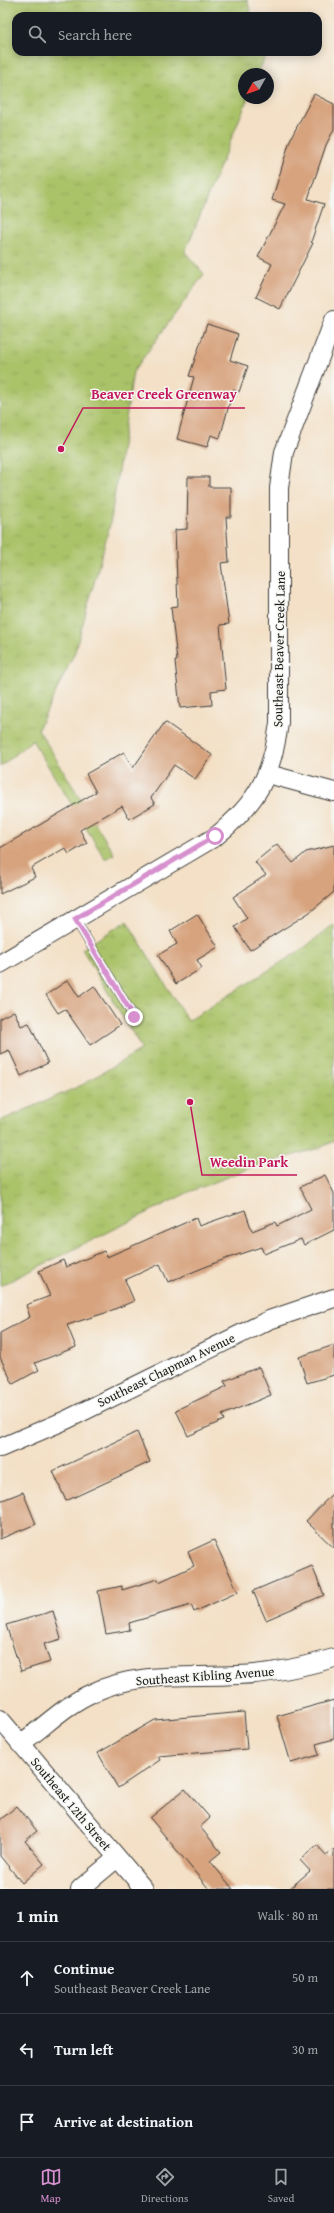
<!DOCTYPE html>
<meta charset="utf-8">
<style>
body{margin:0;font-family:"Gentium Book Plus",serif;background:#242831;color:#f1f3f6}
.compass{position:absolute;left:238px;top:68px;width:36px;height:36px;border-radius:50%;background:#171b24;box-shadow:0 2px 10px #0003;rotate:230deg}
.stop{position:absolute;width:12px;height:12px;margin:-9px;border:3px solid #d690ce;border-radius:50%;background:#fff}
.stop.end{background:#d690ce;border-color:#fff;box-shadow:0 1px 4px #0008}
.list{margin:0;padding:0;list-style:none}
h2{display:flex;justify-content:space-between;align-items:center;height:52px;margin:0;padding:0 16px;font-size:17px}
h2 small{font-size:13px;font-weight:400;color:#9ea1a6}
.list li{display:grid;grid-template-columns:26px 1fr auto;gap:12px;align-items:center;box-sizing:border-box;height:72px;padding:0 16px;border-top:1px solid #363941}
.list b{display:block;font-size:15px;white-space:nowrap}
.list p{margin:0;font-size:13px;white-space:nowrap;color:#9ea1a6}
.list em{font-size:13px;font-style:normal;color:#9ea1a6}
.icon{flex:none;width:22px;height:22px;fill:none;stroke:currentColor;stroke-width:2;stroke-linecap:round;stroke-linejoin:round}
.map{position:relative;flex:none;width:334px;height:1889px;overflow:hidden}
.search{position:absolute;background:#171b24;box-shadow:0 2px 10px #0003;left:12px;right:12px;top:12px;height:44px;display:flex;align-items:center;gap:10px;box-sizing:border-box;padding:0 14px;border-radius:12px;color:#9ea1a6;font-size:15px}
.sheet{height:268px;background:#171b24}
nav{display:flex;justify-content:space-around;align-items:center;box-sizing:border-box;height:56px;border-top:1px solid #363941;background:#171b24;font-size:11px;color:#9ea1a6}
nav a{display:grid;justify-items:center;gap:2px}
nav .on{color:#d690ce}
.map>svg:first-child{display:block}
.park{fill:url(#park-tufts);stroke:#637042}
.building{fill:#d7a37e}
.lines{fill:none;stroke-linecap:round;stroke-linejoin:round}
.lane-casing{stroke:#3c3936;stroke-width:10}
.street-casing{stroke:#3c3936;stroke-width:20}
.lane{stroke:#fff;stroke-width:9}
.street{stroke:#fff;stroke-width:18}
.route{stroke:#d690ce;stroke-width:5}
.labels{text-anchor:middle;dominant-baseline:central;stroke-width:3;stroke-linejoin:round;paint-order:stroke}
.street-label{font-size:13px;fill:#1c1c1c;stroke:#f6f6f2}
.leader{fill:none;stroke:#c2185b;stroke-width:1.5}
.callout-dot{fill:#c2185b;stroke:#f6f6f2;stroke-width:1.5}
.callout-label{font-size:14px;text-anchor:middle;font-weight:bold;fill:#c2185b;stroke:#f6f6f2;stroke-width:3;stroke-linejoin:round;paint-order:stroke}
</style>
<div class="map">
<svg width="334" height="1889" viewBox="0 0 334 1889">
<defs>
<pattern id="park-tufts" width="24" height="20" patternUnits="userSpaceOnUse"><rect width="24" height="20" fill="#aac369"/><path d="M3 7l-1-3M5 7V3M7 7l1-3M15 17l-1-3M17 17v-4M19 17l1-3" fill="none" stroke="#92a75a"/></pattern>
</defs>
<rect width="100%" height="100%" fill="#f6f6f2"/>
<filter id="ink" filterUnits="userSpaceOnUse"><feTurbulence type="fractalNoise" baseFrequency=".025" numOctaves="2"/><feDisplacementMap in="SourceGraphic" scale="8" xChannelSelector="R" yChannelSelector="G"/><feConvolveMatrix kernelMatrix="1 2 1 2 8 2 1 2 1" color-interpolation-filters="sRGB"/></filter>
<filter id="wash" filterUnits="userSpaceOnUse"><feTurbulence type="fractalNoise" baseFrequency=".012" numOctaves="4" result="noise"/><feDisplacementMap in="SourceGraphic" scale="16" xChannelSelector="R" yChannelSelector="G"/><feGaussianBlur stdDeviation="0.9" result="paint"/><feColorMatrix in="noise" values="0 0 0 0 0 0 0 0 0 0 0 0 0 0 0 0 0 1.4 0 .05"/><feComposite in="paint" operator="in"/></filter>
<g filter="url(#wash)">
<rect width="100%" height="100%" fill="#f3e0c6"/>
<path class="park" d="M0,0H247L252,16H16V52H263L265,57L258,74H244V98H248L185,252L204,274L133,372L110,525L75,652L38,729L114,854L105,859L32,740L0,767Z
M127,921L188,1021L304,948L334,924V1141L319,1148L253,1167L189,1192L0,1286V1121L82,1085L142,1049L82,949Z"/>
<g id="blocks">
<path class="building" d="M314,94L334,104V129L326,145L308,199L324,204L311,242L313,243L280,309L256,297L272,264L258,257L285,204L272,200L290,140Z
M207,324L238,334L230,360L248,366L239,392L233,390L220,438L211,435L207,447L177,439L194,377L189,376Z
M188,477H209V487H231V517H226L229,562L221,563L229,624L220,625L226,689L211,691L212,705L180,708L175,661H177L171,607L178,606L175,530L187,529Z
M165,722L212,755L195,779L174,765L151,798L155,804L129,819L122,806L80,830L87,843L69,854L65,848L31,868L35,877L0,894V848L96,792L86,774L124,752L133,768Z
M277,844L293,863L306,852L334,845V892L310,912L250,950L235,927L247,918L233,897L266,875L255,862Z
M197,914L218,947L197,960L202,968L176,984L158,955L177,944L170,931Z
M68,980L79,997L94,986L120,1025L90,1045L65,1009L58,1013L46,995Z
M14,1011L21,1026L29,1023L48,1063L21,1076L9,1050L0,1054V1018Z
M325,1175L334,1193V1230L304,1245L301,1239L264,1254L261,1247L225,1259L168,1282L160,1264L125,1280L134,1301L105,1313L67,1325L76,1347L35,1363L39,1370L13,1384L0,1357V1333L30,1317L26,1305L50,1296L39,1271L63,1260L66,1267L104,1251L107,1257L196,1218L199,1226L245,1210L252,1231L275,1222L277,1226L311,1209L300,1187Z
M334,1345V1375L307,1383L299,1357Z
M259,1367L271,1395L222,1415L224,1420L188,1436L176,1410L227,1386L224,1381Z
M137,1432L150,1462L66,1501L53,1471Z
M23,1492L36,1524L0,1539V1501Z
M334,1492V1548L306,1521Z
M214,1540L238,1592L194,1612L191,1605L129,1623L130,1630L106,1634L98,1591L122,1586V1590L158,1579L159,1582L194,1566L188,1552Z
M312,1566L324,1595L266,1620L253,1591Z
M53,1611L61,1639L44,1644L50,1662L21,1671L6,1625Z
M334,1700V1739L316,1744L319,1755L291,1763L277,1716Z
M244,1712L247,1749L158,1756L160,1760L118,1788L98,1753L155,1720Z
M185,1789L210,1818L200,1827L221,1852L210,1861L233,1889H209L150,1818Z
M17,1806L37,1831L25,1841L44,1864L22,1883L0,1856V1820Z
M317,1845L326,1855L334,1849V1889H289L310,1871L300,1860Z"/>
</g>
</g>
<g filter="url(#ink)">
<use href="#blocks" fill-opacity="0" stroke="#3c3936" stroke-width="1"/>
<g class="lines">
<defs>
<path id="lane" d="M75,919L134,1017"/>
<path id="street" d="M268,774L334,792
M0,964L215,837C257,803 272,776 279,723V488L284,452L334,320
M0,1448L66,1420L269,1320L334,1298
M0,1719L144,1889
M20,1744C44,1727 65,1705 92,1693C138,1671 189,1678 238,1675C271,1674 303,1667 334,1658
M80,1889L117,1858"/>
</defs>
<use href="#lane" class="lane-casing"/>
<use href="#street" class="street-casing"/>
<use href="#lane" class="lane"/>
<use href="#street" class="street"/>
</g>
</g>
<g class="lines" filter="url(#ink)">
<path class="route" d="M134,1017L75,919L215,836"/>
</g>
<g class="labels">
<g class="street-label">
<text transform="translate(279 649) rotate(-89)">Southeast Beaver Creek Lane</text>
<text transform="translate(166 1370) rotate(-26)">Southeast Chapman Avenue</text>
<text transform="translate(205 1676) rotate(-4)">Southeast Kibling Avenue</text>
<text transform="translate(71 1804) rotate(50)">Southeast 12th Street</text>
</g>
</g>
<path class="leader" d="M61 449L83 408H245M190 1102L202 1175H297"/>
<g class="callout-dot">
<circle cx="61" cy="449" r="4"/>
<circle cx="190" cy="1102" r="4"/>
</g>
<g class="callout-label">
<text x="164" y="399">Beaver Creek Greenway</text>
<text x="249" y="1167">Weedin Park</text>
</g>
</svg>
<svg class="compass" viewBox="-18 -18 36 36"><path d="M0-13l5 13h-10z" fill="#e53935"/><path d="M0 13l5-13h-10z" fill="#9ea1a6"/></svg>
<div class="stop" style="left:215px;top:836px"></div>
<div class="stop end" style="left:134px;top:1017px"></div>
<div class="search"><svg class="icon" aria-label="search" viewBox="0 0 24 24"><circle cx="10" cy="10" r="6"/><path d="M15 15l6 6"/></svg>Search here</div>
</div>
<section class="sheet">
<h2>1 min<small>Walk · 80 m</small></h2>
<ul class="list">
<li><svg class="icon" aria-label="ahead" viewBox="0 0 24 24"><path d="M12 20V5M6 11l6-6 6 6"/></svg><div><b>Continue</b><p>Southeast Beaver Creek Lane</p></div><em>50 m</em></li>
<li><svg class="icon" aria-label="left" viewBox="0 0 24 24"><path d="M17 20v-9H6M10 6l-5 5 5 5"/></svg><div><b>Turn left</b></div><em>30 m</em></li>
<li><svg class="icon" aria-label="arrive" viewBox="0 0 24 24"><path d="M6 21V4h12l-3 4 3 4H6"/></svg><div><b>Arrive at destination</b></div></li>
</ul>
</section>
<nav>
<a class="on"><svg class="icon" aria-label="map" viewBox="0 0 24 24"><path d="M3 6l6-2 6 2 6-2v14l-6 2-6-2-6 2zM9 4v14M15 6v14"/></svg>Map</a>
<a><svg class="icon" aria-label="directions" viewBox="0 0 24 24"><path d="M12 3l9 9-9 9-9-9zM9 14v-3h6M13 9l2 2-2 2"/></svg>Directions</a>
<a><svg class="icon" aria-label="saved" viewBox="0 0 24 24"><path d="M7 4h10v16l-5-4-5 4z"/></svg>Saved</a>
</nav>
